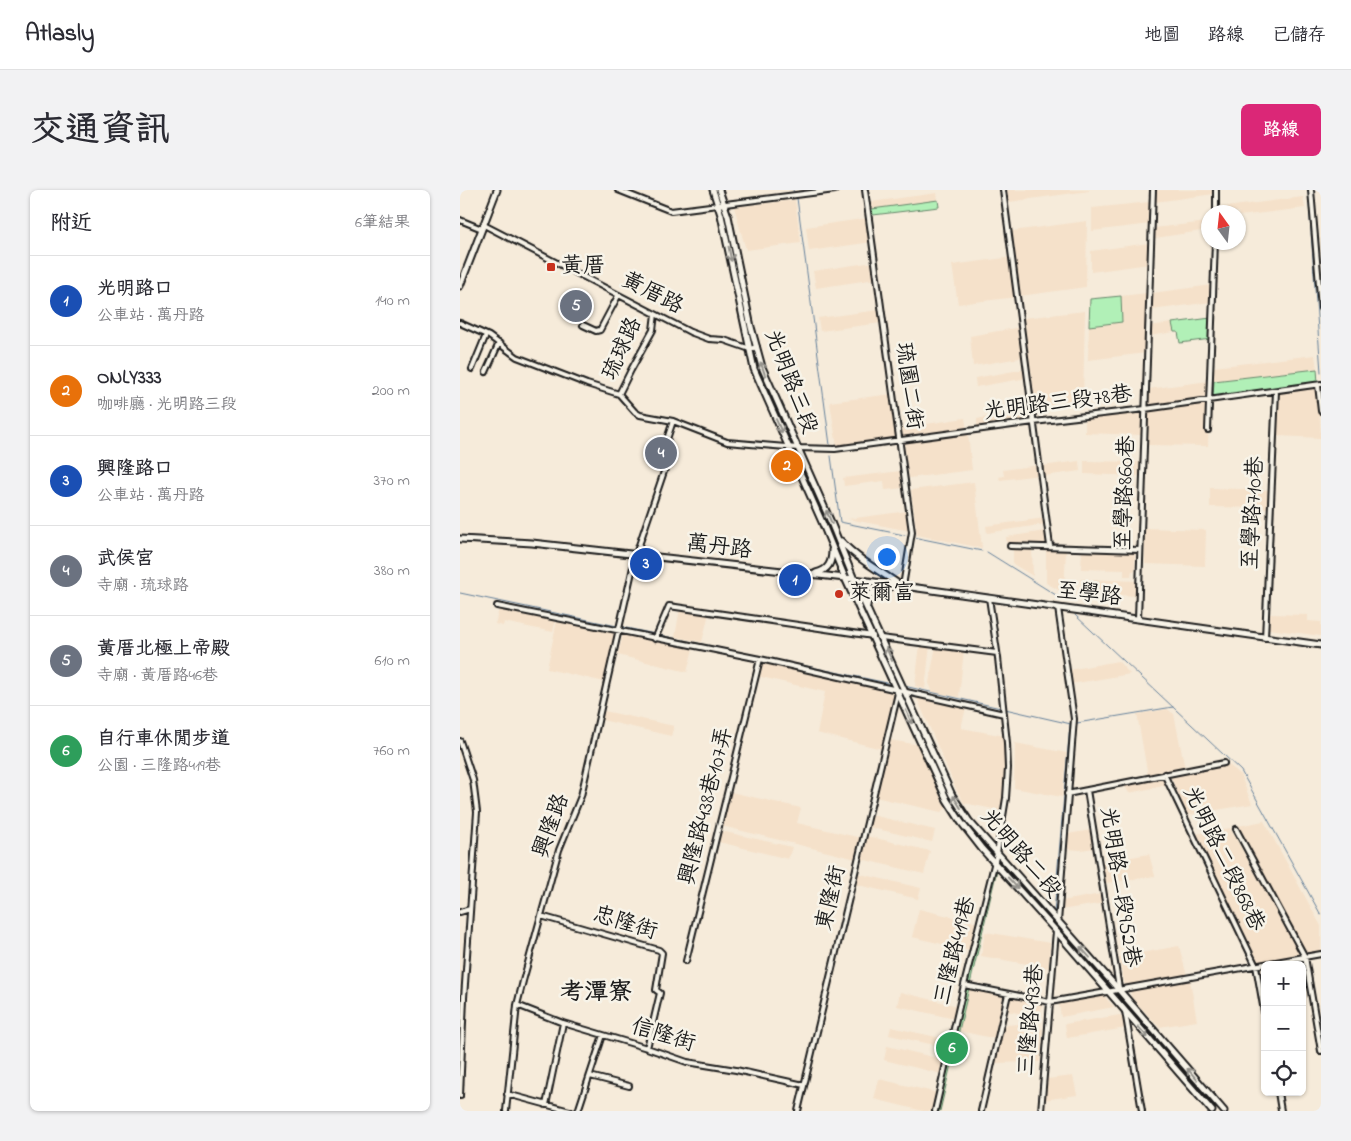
<!DOCTYPE html>
<html lang="zh-TW">
<meta charset="utf-8">
<style>
body{margin:0;font-family:"Indie Flower","LXGW WenKai TC",sans-serif;background:#f2f2f3;color:#2b2b33}
.controls{position:absolute;right:15px;bottom:15px;display:grid;overflow:hidden;border-radius:8px;box-shadow:0 1px 4px #0004}
.controls button{width:45px;height:45px;display:grid;place-items:center;padding:0;border:0;border-bottom:1px solid #e1e1e2;background:#fff;color:#2b2b33;font:25px sans-serif}
.compass{position:absolute;left:741px;top:15px;width:45px;height:45px;border-radius:50%;background:#fff;box-shadow:0 1px 4px #0004;rotate:345deg}
.you{position:absolute;left:426px;top:366px;width:18px;height:18px;margin:-12px;border:4px solid #fff;border-radius:50%;background:#1a73e8;box-shadow:0 0 0 8px #1a73e833}
.badge{display:grid;place-items:center;width:32px;height:32px;border-radius:50%;background:#db2777;color:#fff;font-size:16px;font-weight:700}
.pin{position:absolute;translate:-50% -50%;border:2px solid #fff;box-shadow:0 1px 5px #0006}
.list{margin:0;padding:0;list-style:none}
h2{display:flex;justify-content:space-between;align-items:center;height:65px;margin:0;padding:0 20px;font-size:21px}
h2 small{font-size:16px;font-weight:400;color:#7c7c81}
.list li{display:grid;grid-template-columns:32px 1fr auto;gap:15px;align-items:center;box-sizing:border-box;height:90px;padding:0 20px;border-top:1px solid #e1e1e2}
.list b{display:block;font-size:19px;white-space:nowrap}
.list p{margin:0;font-size:16px;white-space:nowrap;color:#7c7c81}
.list em{font-size:16px;font-style:normal;color:#7c7c81}
.icon{flex:none;width:28px;height:28px;fill:none;stroke:currentColor;stroke-width:2;stroke-linecap:round;stroke-linejoin:round}
.map{position:relative;flex:none;width:861px;height:921px;overflow:hidden;border-radius:8px}
header{display:flex;align-items:center;gap:30px;box-sizing:border-box;height:70px;padding:0 25px;background:#fff;border-bottom:1px solid #e1e1e2}
header strong{font-size:24px}
nav{display:flex;gap:28px;margin-inline-start:auto;font-size:18px}
.intro{display:flex;align-items:center;justify-content:space-between;box-sizing:border-box;height:120px;padding:0 30px}
h1{margin:0;font-size:35px}
.button{padding:12px 22px;border-radius:8px;background:#db2777;color:#fff;font-size:18px;font-weight:700}
main{display:flex;gap:30px;padding:0 30px}
aside{flex:1;background:#fff;border-radius:8px;box-shadow:0 1px 4px #0004}
.map>svg:first-child{display:block}
.built{fill:#f5e1ca}
.green{fill:#b1f0b7;stroke:#66866a}
.lines{fill:none;stroke-linecap:round;stroke-linejoin:round}
.stream{stroke:#65809b;stroke-width:1}
.street-casing{stroke:#1c1c1c;stroke-width:8}
.secondary-casing{stroke:#1c1c1c;stroke-width:9}
.street{stroke:#f7f3e8;stroke-width:4}
.secondary{stroke:#f7f3e8;stroke-width:5}
.oneway{stroke:#94928c}
.poi-dot{fill:#c8321e;stroke:#f7f3e8;stroke-width:2}
.labels{text-anchor:middle;dominant-baseline:central;stroke-width:5;stroke-linejoin:round;paint-order:stroke}
.poi-label{font-size:22px;fill:#1c1c1c;stroke:#f7f3e8;text-anchor:start}
.street-label{font-size:22px;fill:#1c1c1c;stroke:#f7f3e8}
.neighbourhood-label{font-size:24px;font-weight:bold;fill:#1c1c1c;stroke:#f7f3e8}
</style>
<header>
<strong>Atlasly</strong>
<nav><a>地圖</a><a>路線</a><a>已儲存</a></nav>
</header>
<div class="intro"><h1>交通資訊</h1><a class="button">路線</a></div>
<main>
<aside>
<h2>附近<small>6筆結果</small></h2>
<ul class="list">
<li><span class="badge" style="background:#1a4fb4">1</span><div><b>光明路口</b><p>公車站 · 萬丹路</p></div><em>140 m</em></li>
<li><span class="badge" style="background:#e8710a">2</span><div><b>ONLY333</b><p>咖啡廳 · 光明路三段</p></div><em>200 m</em></li>
<li><span class="badge" style="background:#1a4fb4">3</span><div><b>興隆路口</b><p>公車站 · 萬丹路</p></div><em>370 m</em></li>
<li><span class="badge" style="background:#6b7280">4</span><div><b>武侯宮</b><p>寺廟 · 琉球路</p></div><em>380 m</em></li>
<li><span class="badge" style="background:#6b7280">5</span><div><b>黃厝北極上帝殿</b><p>寺廟 · 黃厝路46巷</p></div><em>610 m</em></li>
<li><span class="badge" style="background:#2e9e5b">6</span><div><b>自行車休閒步道</b><p>公園 · 三隆路419巷</p></div><em>760 m</em></li>
</ul>
</aside>
<div class="map">
<svg width="861" height="921" viewBox="0 0 861 921">
<rect width="100%" height="100%" fill="#f6ebda"/>
<filter id="ink" filterUnits="userSpaceOnUse"><feTurbulence type="fractalNoise" baseFrequency=".02" numOctaves="2"/><feDisplacementMap in="SourceGraphic" scale="10" xChannelSelector="R" yChannelSelector="G"/><feConvolveMatrix kernelMatrix="1 2 1 2 8 2 1 2 1" color-interpolation-filters="sRGB"/></filter>
<g filter="url(#ink)">
<path class="built" d="M547,0H629V1L549,12Z
M696,0H755L754,4L695,12Z
M477,3L478,10L412,19L411,12Z
M843,7L845,18L779,26L778,22H758V18Z
M335,10L341,53L286,60L274,17Z
M690,12V34L632,41V18Z
M409,28L412,52L349,61L346,37Z
M627,31L626,97L560,106L552,41Z
M748,32V40L695,48L694,38Z
M689,53V74L631,82V61Z
M552,67L557,107L498,114L492,75Z
M414,72L416,89L356,98L353,81Z
M752,95L751,112L692,120V103Z
M688,103L686,163L628,170L629,136L661,132V106Z
M419,120L421,133L360,141L358,128Z
M625,121L623,211L576,218L564,128Z
M712,133L714,142L690,146L689,136Z
M561,137L565,167L513,176L510,146Z
M855,165L857,179L754,191V177Z
M566,179L567,188L516,197L515,188Z
M749,191V208L688,216V199Z
M858,198L861,248L818,246V203Z
M432,204L438,249L377,257L370,212Z
M750,211L748,256L688,255V219Z
M571,219L572,231L517,238V229Z
M680,222L684,225L683,245L625,243V229Z
M505,228L507,240L442,249L441,238Z
M508,244L512,280L449,288L444,252Z
M679,269H682V286L624,284V271L679,272Z
M619,271L620,281L584,286L582,276Z
M579,275L580,285L540,290L539,287L544,286L543,280Z
M441,281L443,298L425,300L424,291L384,296L383,288Z
M514,292L522,358L457,345L451,300Z
M750,298L810,300L809,318L750,317Z
M448,321L450,341L388,329Z
M585,328L586,334L527,343L526,336Z
M684,338L746,340L745,376L685,374Z
M585,341L588,356L547,355L546,347Z
M553,359H572L573,386L553,374Z
M586,359L606,360L604,403L586,393Z
M622,360L675,362V381H672L671,386H664V380L621,379Z
M621,389L678,391V406L620,403Z
M40,416L96,428L93,442L44,432L43,436L35,434Z
M220,418L249,423L242,452L215,447Z
M810,424L848,425V431L861,432V446L809,439Z
M97,430L156,443L145,492L87,479Z
M163,444L233,459L227,482L158,465Z
M460,454L470,455L465,499L455,496Z
M476,455L504,460L499,507L473,503L469,493Z
M658,471L670,484L611,494L609,480Z
M300,472L431,500L435,507L422,559L357,543L365,502L297,486Z
M457,508L506,518L501,538L545,546L547,578L543,621L504,613L496,599Z
M707,519L714,524L725,579L688,586L677,524Z
M144,521L214,536L211,546L142,530Z
M429,550L460,555L470,582L488,617L481,622L415,607Z
M555,553L607,563L602,607L554,598Z
M769,575L780,584L792,614L727,625L710,585Z
M704,586L707,595L669,603L664,595Z
M271,602L341,618L337,633L401,648L396,669L262,636Z
M412,625L475,640L472,652L409,637Z
M804,631L861,736V763L848,766L778,636Z
M770,638L841,766L800,775L736,644Z
M632,640L634,658L621,660L607,659V644Z
M261,641L332,657L328,669L259,652Z
M407,646L470,661L464,684L401,669Z
M689,664L695,686L646,693L642,672Z
M396,683L461,698L458,709L394,694Z
M641,704L645,713L600,720L602,711Z
M459,719L518,733L512,761L452,747Z
M525,742L590,753L589,778L521,766Z
M719,756L727,786L665,796L659,767Z
M730,790L737,831L699,837L671,807L670,800Z
M508,799L546,807L537,849L499,841Z
M440,802L498,816L495,829L437,816Z
M643,805L654,817L601,827L599,813Z
M550,808L582,813L580,827L547,821Z
M660,825L664,828L666,838L607,848L605,834Z
M563,834L566,840L583,839L580,872L535,873L543,835Z
M431,837L490,850L488,858L429,845Z
M427,856L485,870L482,884L424,870Z
M613,886L617,905L584,910L587,889Z
M419,889L478,903L473,921H463L414,909Z"/>
<path class="green" d="M478,10L479,17L413,25L412,19Z
M661,106L662,132L629,136L630,109Z
M751,128V149L720,153L718,142H714L712,133Z
M857,179L858,193L753,208L754,191Z
M535,673L538,676L480,921H475Z"/>
<g class="lines">
<path class="stream" d="M333,0L334,2
M848,0L861,182
M337,8L370,255
M371,266L380,332L449,346
M453,347L522,361
M527,362L599,407
M0,403L195,444
M615,425L781,581L861,725
M199,445L432,494
M444,496L611,534L713,517
M594,723L610,534
M578,921L593,740"/>
<defs>
<path id="street" d="M158,0L211,21L375,0
M405,0L452,342L443,396
M543,0L590,356
M851,0L861,118
M756,22V0
M0,30L22,39
M24,35L230,142L249,149L264,150L290,159L297,157
M0,133L29,146L57,167L127,194L159,204
M123,135L136,141L140,140L158,106
M12,179L26,145
M26,182L39,153
M858,195L861,221
M159,204L175,222L180,225L213,231L267,252L338,258L375,259L574,232L685,219L861,194
M159,204L171,180L193,140L195,124
M748,240L755,52
M550,356L680,360
M37,416L300,469L544,524
M678,428L693,0
M421,448L537,463
M805,448L816,201
M195,449L209,416L413,446
M0,551L13,590L17,622L4,808L0,906
M704,584L796,776L805,827
M627,600L659,798
M607,604L764,573
M776,639L845,767L861,861
M0,722L10,719
M81,726L199,760L202,763L196,800L200,803L187,858
M598,732L614,529L598,418
M226,771L300,469
M504,795L590,812L861,764
M57,815L103,833L187,858L227,872L276,880L344,895
M665,821L682,921
M130,886L169,896
M818,902L821,921
M47,904L110,921
M86,915L103,833
M46,921L57,815L63,791L99,660L121,606L176,364L211,261L207,249L213,231
M118,921L143,845
M338,921L438,503
M475,921L504,795L537,663L546,608L548,578L547,553L538,468L529,408
M521,921L548,804
M581,921L596,741"/>
<path id="secondary" d="M253,0L261,25L294,179L362,332L385,388L487,610L501,632L522,659L596,741L752,921
M259,0L268,26L291,137L302,177L370,330L397,397L492,605L509,631L659,800L764,921
M0,96L37,0
M0,349L72,353L394,389L861,455
M381,351C397,369 420,381 440,395
M356,383C369,380 372,372 372,360
M407,416C408,402 417,398 430,397"/>
</defs>
<use href="#street" class="street-casing"/>
<use href="#secondary" class="secondary-casing"/>
<use href="#street" class="street"/>
<use href="#secondary" class="secondary"/>
</g>
<defs><path id="oneway-shaft" d="M-6 0H5M1.5-3L5.5 0L1.5 3" fill="none" stroke-width="1.6" stroke-linecap="round" stroke-linejoin="round" transform="scale(1.25)"/></defs>
<g class="oneway">
<use href="#oneway-shaft" transform="translate(270 64) rotate(79)"/>
<use href="#oneway-shaft" transform="translate(303 179) rotate(-109)"/>
<use href="#oneway-shaft" transform="translate(319 236) rotate(66)"/>
<use href="#oneway-shaft" transform="translate(369 327) rotate(-113)"/>
<use href="#oneway-shaft" transform="translate(429 464) rotate(-114)"/>
<use href="#oneway-shaft" transform="translate(449 527) rotate(66)"/>
<use href="#oneway-shaft" transform="translate(497 612) rotate(-122)"/>
<use href="#oneway-shaft" transform="translate(553 693) rotate(47)"/>
<use href="#oneway-shaft" transform="translate(625 762) rotate(-132)"/>
<use href="#oneway-shaft" transform="translate(683 842) rotate(49)"/>
<use href="#oneway-shaft" transform="translate(732 884) rotate(-131)"/>
</g>
</g>
<g class="poi-dot">
<rect x="86" y="72" width="10" height="10" rx="2.5"/>
<circle cx="379" cy="404" r="5"/>
</g>
<g class="labels">
<g class="poi-label">
<text x="101" y="77">黃厝</text>
<text x="389" y="404">萊爾富</text>
</g>
<g class="street-label">
<text transform="translate(192 104) rotate(27)">黃厝路</text>
<text transform="translate(163 159) rotate(-66)">琉球路</text>
<text transform="translate(330 192) rotate(69)">光明路三段</text>
<text transform="translate(448 196) rotate(82)">琉園二街</text>
<text transform="translate(598 214) rotate(-7)">光明路三段78巷</text>
<text transform="translate(666 303) rotate(-88)">至學路860巷</text>
<text transform="translate(794 323) rotate(-87)">至學路710巷</text>
<text transform="translate(259 358) rotate(7)">萬丹路</text>
<text transform="translate(629 405) rotate(7)">至學路</text>
<text transform="translate(247 616) rotate(-76)">興隆路438巷107弄</text>
<text transform="translate(92 636) rotate(-70)">興隆路</text>
<text transform="translate(560 664) rotate(49)">光明路二段</text>
<text transform="translate(763 669) rotate(64)">光明路二段868巷</text>
<text transform="translate(659 697) rotate(81)">光明路二段952巷</text>
<text transform="translate(372 708) rotate(-77)">東隆街</text>
<text transform="translate(165 734) rotate(17)">忠隆街</text>
<text transform="translate(496 761) rotate(-76)">三隆路419巷</text>
<text transform="translate(572 830) rotate(-85)">三隆路493巷</text>
<text transform="translate(203 846) rotate(17)">信隆街</text>
</g>
<g class="neighbourhood-label">
<text x="136" y="803">考潭寮</text>
</g>
</g>
</svg>
<div class="controls">
<button>+</button>
<button>−</button>
<button><svg class="icon" aria-label="locate" viewBox="0 0 24 24"><circle cx="12" cy="12" r="6"/><path d="M12 2v4M12 18v4M2 12h4M18 12h4"/></svg></button>
</div>
<svg class="compass" viewBox="-18 -18 36 36"><path d="M0-13l5 13h-10z" fill="#e53935"/><path d="M0 13l5-13h-10z" fill="#7c7c81"/></svg>
<div class="you"></div>
<div class="pin badge" style="left:335px;top:390px;background:#1a4fb4">1</div>
<div class="pin badge" style="left:327px;top:276px;background:#e8710a">2</div>
<div class="pin badge" style="left:186px;top:374px;background:#1a4fb4">3</div>
<div class="pin badge" style="left:201px;top:263px;background:#6b7280">4</div>
<div class="pin badge" style="left:116px;top:116px;background:#6b7280">5</div>
<div class="pin badge" style="left:492px;top:858px;background:#2e9e5b">6</div>
</div>
</main>
